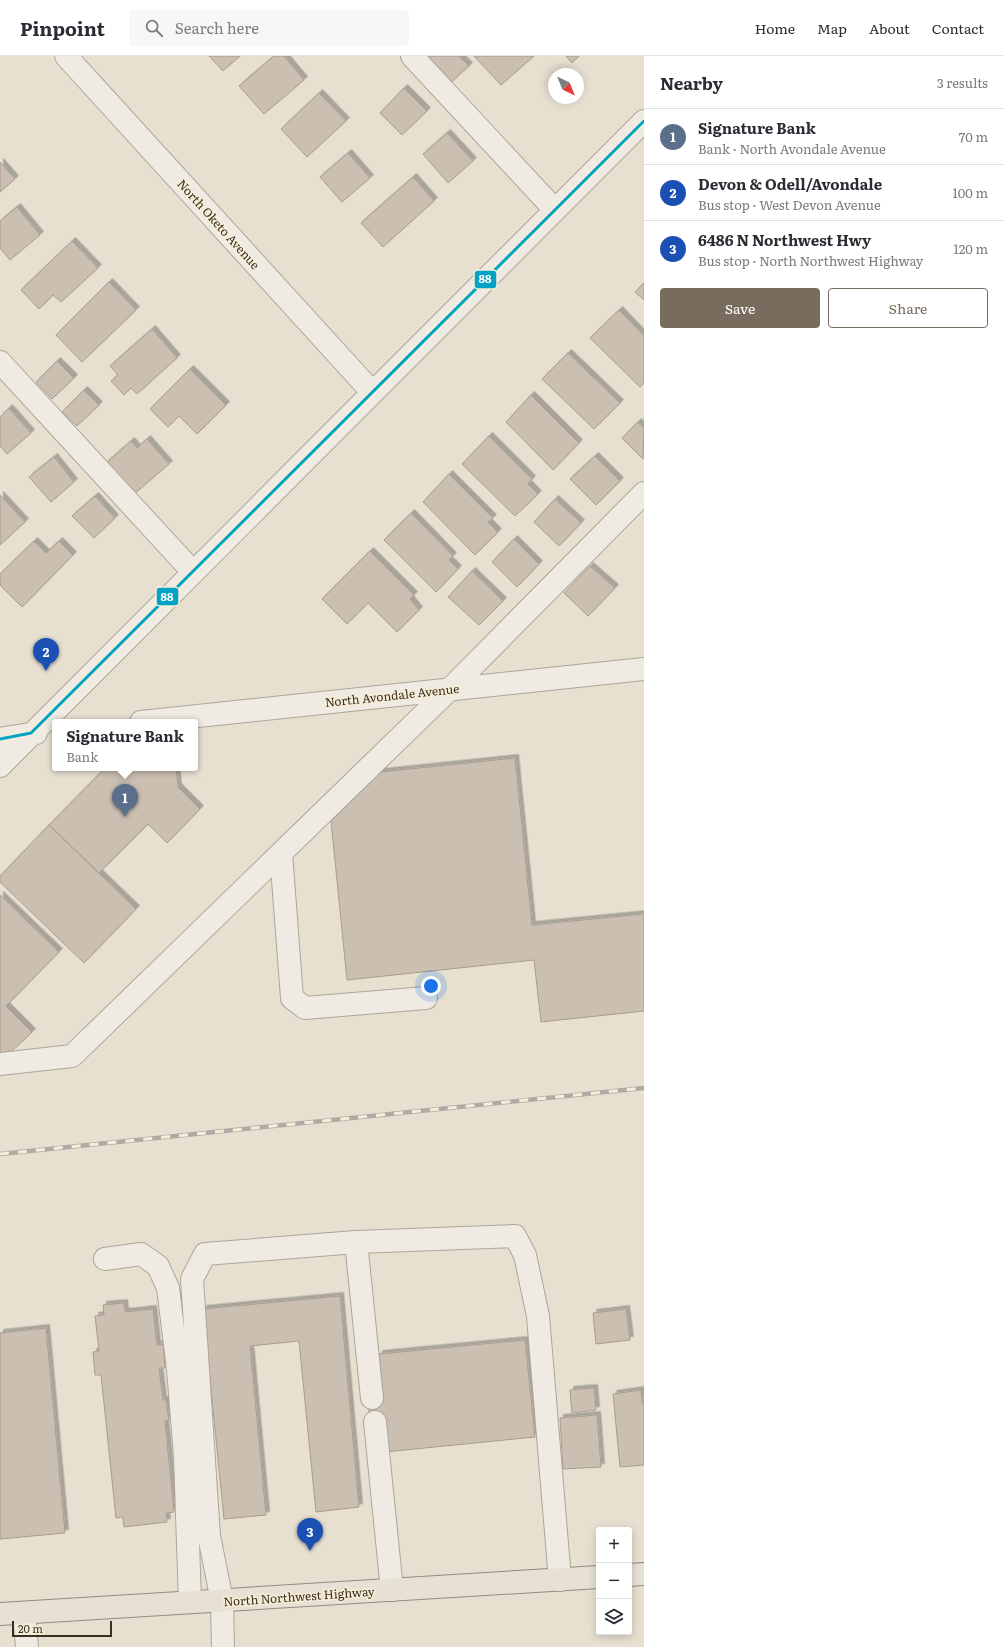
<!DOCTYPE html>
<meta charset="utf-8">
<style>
body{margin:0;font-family:Literata,serif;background:#f7f7f7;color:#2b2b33}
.controls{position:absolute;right:12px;bottom:12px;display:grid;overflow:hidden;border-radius:4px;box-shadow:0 2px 10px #0003}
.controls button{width:36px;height:36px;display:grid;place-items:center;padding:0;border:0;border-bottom:1px solid #e1e1e2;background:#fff;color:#2b2b33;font:20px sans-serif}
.compass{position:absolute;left:548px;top:12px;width:36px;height:36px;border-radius:50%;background:#fff;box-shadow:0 2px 10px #0003;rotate:137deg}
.scale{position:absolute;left:12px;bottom:10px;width:100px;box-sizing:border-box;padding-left:4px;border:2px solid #3d2e20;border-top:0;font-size:11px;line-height:14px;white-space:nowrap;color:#3d2e20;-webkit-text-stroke:3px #f7eed8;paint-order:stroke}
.you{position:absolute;left:431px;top:930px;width:14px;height:14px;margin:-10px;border:3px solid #fff;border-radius:50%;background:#1a73e8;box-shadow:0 0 0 6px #1a73e833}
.badge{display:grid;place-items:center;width:26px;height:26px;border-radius:50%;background:#786c5e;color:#fff;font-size:13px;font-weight:700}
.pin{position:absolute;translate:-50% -33px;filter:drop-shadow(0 1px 2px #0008)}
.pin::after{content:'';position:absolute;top:21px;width:14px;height:12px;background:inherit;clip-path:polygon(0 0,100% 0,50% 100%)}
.popup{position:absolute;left:52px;top:663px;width:146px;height:52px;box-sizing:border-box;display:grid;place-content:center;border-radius:4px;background:#fff;filter:drop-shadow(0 1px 3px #0005);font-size:13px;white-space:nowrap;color:#7c7c81}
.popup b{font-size:15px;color:#2b2b33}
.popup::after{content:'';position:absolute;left:50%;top:100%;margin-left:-8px;border:8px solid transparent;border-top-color:#fff}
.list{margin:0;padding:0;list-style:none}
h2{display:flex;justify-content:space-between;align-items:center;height:52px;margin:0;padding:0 16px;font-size:17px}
h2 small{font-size:13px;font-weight:400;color:#7c7c81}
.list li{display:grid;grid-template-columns:26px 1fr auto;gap:12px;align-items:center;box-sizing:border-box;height:56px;padding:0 16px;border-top:1px solid #e1e1e2}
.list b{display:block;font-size:15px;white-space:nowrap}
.list p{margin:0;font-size:13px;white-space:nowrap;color:#7c7c81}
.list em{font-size:13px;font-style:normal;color:#7c7c81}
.actions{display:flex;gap:8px;padding:12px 16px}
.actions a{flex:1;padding:9px 0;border:1px solid #786c5e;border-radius:4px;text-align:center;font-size:14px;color:#786c5e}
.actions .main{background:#786c5e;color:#fff}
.icon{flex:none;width:22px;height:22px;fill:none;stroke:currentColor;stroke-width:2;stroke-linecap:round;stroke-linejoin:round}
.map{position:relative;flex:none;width:644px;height:1591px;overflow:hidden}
header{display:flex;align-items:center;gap:24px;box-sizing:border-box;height:56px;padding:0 20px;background:#fff;border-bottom:1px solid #e1e1e2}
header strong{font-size:19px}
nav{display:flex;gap:22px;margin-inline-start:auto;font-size:14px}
.search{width:280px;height:36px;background:#f7f7f7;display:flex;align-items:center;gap:10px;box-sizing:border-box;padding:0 14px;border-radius:4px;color:#7c7c81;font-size:15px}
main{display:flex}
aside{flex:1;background:#fff}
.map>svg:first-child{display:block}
.building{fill:#cbbfb2;stroke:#a89c90;filter:url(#shadow)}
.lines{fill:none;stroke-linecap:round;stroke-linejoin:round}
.minor-casing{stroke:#ada599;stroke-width:24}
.major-casing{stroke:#928b80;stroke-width:24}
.minor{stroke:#efebe3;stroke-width:22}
.major{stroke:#e6e1d4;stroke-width:22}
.rail-casing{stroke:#afaaa2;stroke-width:4.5}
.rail{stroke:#f7eed8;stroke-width:3;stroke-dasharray:9;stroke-linecap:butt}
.bus-1-casing{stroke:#f7eed8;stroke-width:6}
.bus-1{stroke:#03a3c5;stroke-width:3}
.labels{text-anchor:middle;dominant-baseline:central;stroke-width:3;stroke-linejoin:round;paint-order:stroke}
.street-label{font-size:12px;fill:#3d2e20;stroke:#f7eed8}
.line-badge{stroke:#f7eed8;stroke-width:1.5}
.badge-label{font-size:11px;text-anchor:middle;font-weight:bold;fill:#fff}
</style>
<header>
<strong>Pinpoint</strong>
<div class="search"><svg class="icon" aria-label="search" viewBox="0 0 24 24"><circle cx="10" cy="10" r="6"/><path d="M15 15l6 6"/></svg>Search here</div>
<nav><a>Home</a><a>Map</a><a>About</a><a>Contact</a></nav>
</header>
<main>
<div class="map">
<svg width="644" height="1591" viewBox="0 0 644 1591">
<defs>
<filter id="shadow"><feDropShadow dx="3.5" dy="-3.5" stdDeviation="0" flood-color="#0004"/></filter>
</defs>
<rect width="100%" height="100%" fill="#e7e0d1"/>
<path class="building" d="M209,0H240L223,15Z
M274,0H284L304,24L264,58L239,30Z
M430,0H459L469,10L448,29L425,4Z
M474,0H534L501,29Z
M566,0H579L572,7Z
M404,32L427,55L402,79L380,57Z
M319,37L346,65L307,101L281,73Z
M447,77L473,105L448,127L423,98Z
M348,97L370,122L342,146L320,121Z
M0,106L15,123L0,136Z
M413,121L434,145L383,191L361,167Z
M17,151L40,179L10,204L0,192V165Z
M72,185L98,212L61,246L53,239L39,253L21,234Z
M109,226L136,254L82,306L56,279Z
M644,227V244L635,236Z
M619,254L644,280V327L640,331L590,282Z
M152,273L177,302L137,338L131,332L124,339L111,325L118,319L110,310Z
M568,297L620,347L594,373L542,323Z
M57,305L74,322L52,343L36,326Z
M190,313L226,349L197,378L179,360L168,371L150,353Z
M84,334L99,349L77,370L62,356Z
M531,339L579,387L553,414L506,366Z
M9,352L31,377L7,398L0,390V361Z
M638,366L644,373L643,403L622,382Z
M489,380L532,423L528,428L538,438L515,460L462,408Z
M147,383L169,408L133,439L105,408L131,385L137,392Z
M595,400L620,425L596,449L570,423Z
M54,401L74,426L51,446L29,421Z
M449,418L493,462L488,466L498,476L475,499L423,446Z
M0,439L25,466L0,489Z
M95,440L115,462L94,482L72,460Z
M555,443L581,467L559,490L534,466Z
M411,457L453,500L449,504L458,513L436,536L384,484Z
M514,483L539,508L517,531L492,506Z
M34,485L46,497L59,485L73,499L22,551L0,529V518Z
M370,495L414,539L410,543L419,554L397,576L368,547L347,568L322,543Z
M590,510L615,532L588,560L564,537Z
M472,515L503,545L479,569L448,541Z
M515,702L532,869L644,858V955L541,966L534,904L347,924L331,765L381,716Z
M126,712H176L178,731L200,753L167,787L148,768L99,817L49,769L102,715Z
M49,769L136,853L84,907L0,826V820Z
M0,839L59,896L6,950L32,976L12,995L0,997Z
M340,1240L359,1451L316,1456L299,1285L250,1290L266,1459L224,1463L203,1253Z
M124,1247L125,1256L153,1253L157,1289L163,1288L165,1312H159L163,1344H166L169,1364L165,1365L174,1456L166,1457L167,1466L124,1471L123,1461L116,1462L101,1319H95L93,1296L99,1295L95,1260L104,1259L103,1249Z
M626,1253L630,1284L596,1288L593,1257Z
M46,1272L65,1477L0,1483V1277Z
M525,1284L535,1381L385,1396L370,1367L368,1343L383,1340L379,1298Z
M594,1332L596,1354L572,1357L570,1334Z
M641,1334L642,1347H644V1409L620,1411L613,1338Z
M597,1359L601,1411L563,1413L560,1362Z"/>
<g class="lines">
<defs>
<path id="minor" d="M66,0L372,336
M412,0L555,154
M0,306L193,516
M141,666L644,613
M0,683L36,677
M0,710L644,65
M281,797L292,942L305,952L426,942
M0,1008L72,1000L450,633L644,437
M356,1186L515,1180L525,1199L538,1260L560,1524
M105,1203L141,1198L158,1210L168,1232L178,1313L185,1400L190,1546
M375,1366L392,1534
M24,1557L27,1591
M223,1591L222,1545L209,1480L192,1223L205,1198L356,1186L372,1342"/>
<path id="major" d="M629,1519L644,1518
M0,1558L599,1521"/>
</defs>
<use href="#minor" class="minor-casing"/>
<use href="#major" class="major-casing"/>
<use href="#minor" class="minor"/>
<use href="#major" class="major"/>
<defs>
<path id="rail" d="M0,1098L644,1032"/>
</defs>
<use href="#rail" class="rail-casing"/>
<use href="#rail" class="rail"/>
<defs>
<path id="bus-1" d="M0,683L31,677L644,65"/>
</defs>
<use href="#bus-1" class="bus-1-casing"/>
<use href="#bus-1" class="bus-1"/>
</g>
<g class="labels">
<g class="street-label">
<text transform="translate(219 168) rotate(48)">North Oketo Avenue</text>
<text transform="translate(392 639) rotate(-6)">North Avondale Avenue</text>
<text transform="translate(299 1540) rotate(-4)">North Northwest Highway</text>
</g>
</g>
<g class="line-badge">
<rect x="474" y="214" width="23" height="19" rx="4" fill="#03a3c5"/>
<rect x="156" y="531" width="23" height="19" rx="4" fill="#03a3c5"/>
</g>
<g class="badge-label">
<text x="485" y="227">88</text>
<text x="167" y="545">88</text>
</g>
</svg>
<div class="controls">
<button>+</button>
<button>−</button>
<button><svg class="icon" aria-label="layers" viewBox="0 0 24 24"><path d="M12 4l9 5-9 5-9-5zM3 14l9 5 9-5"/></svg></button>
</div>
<svg class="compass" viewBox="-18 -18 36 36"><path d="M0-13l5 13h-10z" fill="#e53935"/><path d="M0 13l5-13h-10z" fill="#7c7c81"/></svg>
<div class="scale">20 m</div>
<div class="you"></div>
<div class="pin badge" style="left:125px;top:761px;background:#5c6f8a">1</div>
<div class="popup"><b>Signature Bank</b>Bank</div>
<div class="pin badge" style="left:46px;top:615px;background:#1a4fb4">2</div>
<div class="pin badge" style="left:310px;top:1495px;background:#1a4fb4">3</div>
</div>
<aside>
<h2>Nearby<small>3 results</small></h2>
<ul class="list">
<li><span class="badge" style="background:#5c6f8a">1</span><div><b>Signature Bank</b><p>Bank · North Avondale Avenue</p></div><em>70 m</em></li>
<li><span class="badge" style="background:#1a4fb4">2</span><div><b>Devon &amp; Odell/Avondale</b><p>Bus stop · West Devon Avenue</p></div><em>100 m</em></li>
<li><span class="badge" style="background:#1a4fb4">3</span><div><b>6486 N Northwest Hwy</b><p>Bus stop · North Northwest Highway</p></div><em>120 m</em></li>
</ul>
<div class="actions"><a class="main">Save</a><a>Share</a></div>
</aside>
</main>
